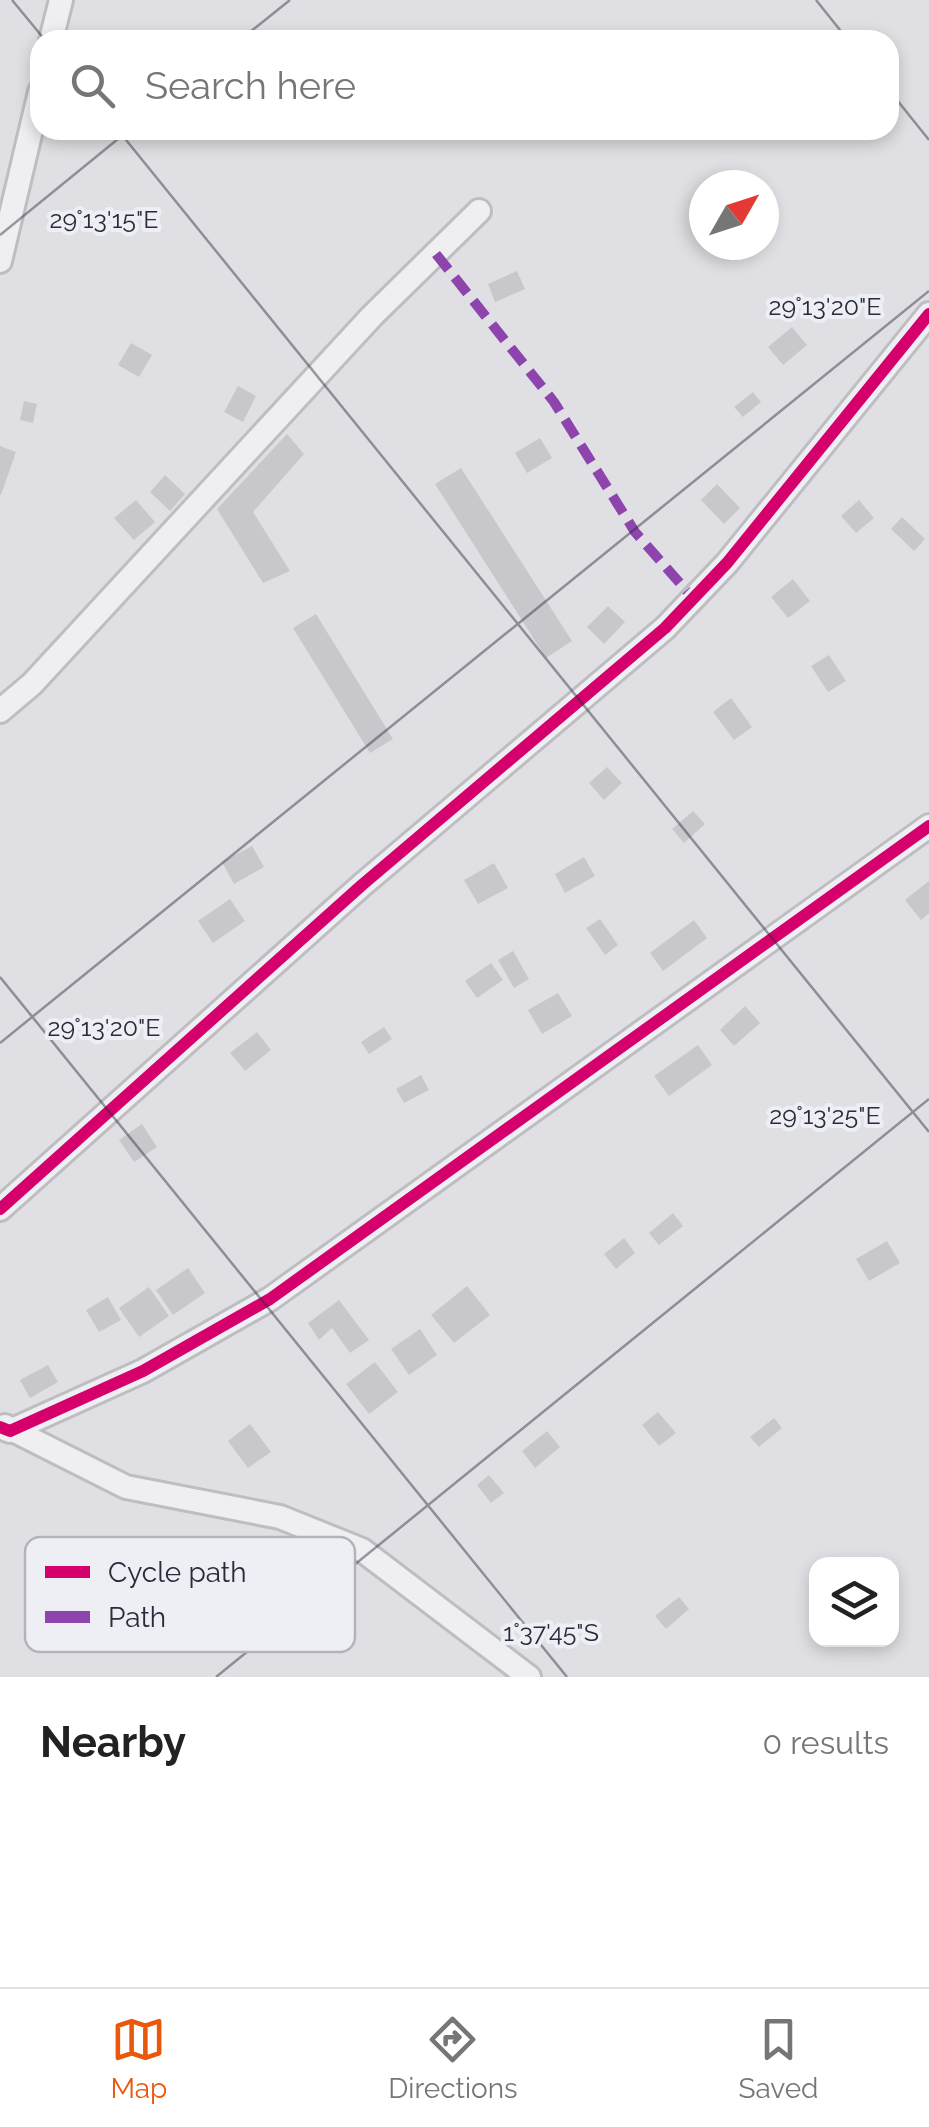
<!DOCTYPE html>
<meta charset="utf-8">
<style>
body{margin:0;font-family:Raleway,sans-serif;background:#f6f6f6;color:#222}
.controls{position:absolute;right:30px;bottom:30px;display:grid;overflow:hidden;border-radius:20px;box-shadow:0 5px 15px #0003}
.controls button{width:90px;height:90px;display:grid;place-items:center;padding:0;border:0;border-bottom:2px solid #e0e0e0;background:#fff;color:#222;font:50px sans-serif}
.compass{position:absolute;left:689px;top:170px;width:90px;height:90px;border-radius:50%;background:#fff;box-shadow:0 5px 15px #0003;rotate:51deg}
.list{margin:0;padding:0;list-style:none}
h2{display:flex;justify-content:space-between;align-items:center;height:130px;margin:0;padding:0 40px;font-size:42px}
h2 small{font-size:32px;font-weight:400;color:#767676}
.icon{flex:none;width:55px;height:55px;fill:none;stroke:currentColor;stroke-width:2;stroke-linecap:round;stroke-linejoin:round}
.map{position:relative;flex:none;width:929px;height:1677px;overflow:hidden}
.search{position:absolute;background:#fff;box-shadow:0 5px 15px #0003;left:30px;right:30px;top:30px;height:110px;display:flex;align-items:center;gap:25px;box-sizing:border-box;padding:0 35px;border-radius:30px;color:#767676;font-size:38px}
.sheet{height:310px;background:#fff}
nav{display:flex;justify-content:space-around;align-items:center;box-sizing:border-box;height:140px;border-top:2px solid #e0e0e0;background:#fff;font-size:28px;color:#767676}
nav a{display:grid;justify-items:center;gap:5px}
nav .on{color:#ea580c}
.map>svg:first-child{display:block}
.building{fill:#c8c8cc}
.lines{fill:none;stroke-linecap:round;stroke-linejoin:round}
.street-casing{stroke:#bebec2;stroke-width:28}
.street{stroke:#efeff1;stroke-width:22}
.quiet{stroke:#8e44ad;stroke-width:10;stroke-dasharray:20 10;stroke-linecap:butt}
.cycleway-casing{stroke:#edeff4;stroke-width:19}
.cycleway{stroke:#d6006c;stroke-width:12}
.ticks{fill:none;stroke:#282c3b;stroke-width:2.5;stroke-opacity:0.45}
.key{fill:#edeff4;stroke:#b2b4bc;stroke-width:2.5}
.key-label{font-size:28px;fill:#282c3b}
.ticks-label{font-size:25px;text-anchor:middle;fill:#282c3b;stroke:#edeff4;stroke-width:8;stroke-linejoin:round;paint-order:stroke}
</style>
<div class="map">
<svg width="929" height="1677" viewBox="0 0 929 1677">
<rect width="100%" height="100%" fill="#e0e0e4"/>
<path class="building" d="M517,271L525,289L495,302L488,284Z
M792,327L807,345L783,365L768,347Z
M131,343L152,355L139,377L118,365Z
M238,386L256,396L243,422L224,412Z
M753,392L761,402L743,417L734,407Z
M24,401L37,404L33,423L20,420Z
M287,434L304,454L253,512L290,571L263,583L217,509Z
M540,438L552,458L527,473L515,453Z
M0,446L16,452L1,495L0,494Z
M461,468L572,641L546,658L435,484Z
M165,475L185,494L170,511L150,492Z
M717,484L740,508L724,524L701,500Z
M136,500L155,522L134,540L114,518Z
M859,500L874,518L856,533L841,516Z
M902,517L925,539L914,551L891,529Z
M793,579L810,601L788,618L771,597Z
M608,606L625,622L604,644L587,627Z
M316,614L393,739L370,753L293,628Z
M829,655L846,681L828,692L811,666Z
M731,698L752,727L734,740L713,712Z
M607,767L622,783L604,800L589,783Z
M693,811L705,824L684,843L672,829Z
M252,846L264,867L234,884L222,862Z
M584,857L595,876L565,893L555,874Z
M494,863L508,888L478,904L464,880Z
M929,881V913L921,920L905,900Z
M230,899L245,921L213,943L198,921Z
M600,919L618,945L605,955L586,928Z
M694,920L707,938L663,971L650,953Z
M513,951L529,979L514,988L498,960Z
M491,963L503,980L477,998L465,981Z
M558,993L572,1016L542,1034L528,1010Z
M745,1006L760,1023L734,1046L720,1030Z
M384,1027L392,1039L369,1054L361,1042Z
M257,1032L271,1050L245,1071L230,1053Z
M698,1045L712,1065L669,1096L654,1076Z
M421,1075L429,1090L404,1103L396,1089Z
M142,1124L157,1147L134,1162L119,1140Z
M673,1213L683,1226L659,1245L649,1233Z
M624,1238L635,1253L616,1269L604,1254Z
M887,1241L900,1263L869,1281L856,1259Z
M188,1268L205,1293L173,1315L156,1290Z
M467,1286L490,1315L454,1343L431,1315Z
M149,1287L169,1316L139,1337L119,1308Z
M108,1297L121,1320L99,1332L86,1310Z
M339,1300L369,1340L350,1353L332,1328L319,1340L308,1323Z
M420,1329L437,1355L409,1375L391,1349Z
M375,1362L398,1392L369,1414L346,1384Z
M48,1365L58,1382L30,1398L20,1380Z
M658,1412L676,1433L659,1446L642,1425Z
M774,1418L782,1428L759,1447L750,1437Z
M250,1424L271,1452L248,1468L228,1441Z
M547,1431L560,1447L535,1468L522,1451Z
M489,1475L504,1493L491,1503L477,1485Z
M679,1597L689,1609L666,1629L655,1616Z"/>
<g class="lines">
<defs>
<path id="street" d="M51,40L61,0
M0,261L40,92
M0,711L32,684L372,316L479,211
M0,1209L362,885L665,628L727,563L929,314
M5,1426L126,1487L280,1517L362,1550L529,1677
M0,1427L10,1431L143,1371L270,1299L929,826"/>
</defs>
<use href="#street" class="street-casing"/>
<use href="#street" class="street"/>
<path class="quiet" d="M436,254L554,402L635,532L693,598"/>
<defs>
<path id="cycleway" d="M0,1209L362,885L665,628L727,563L929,314
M0,1427L10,1431L143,1371L270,1299L929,826"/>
</defs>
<use href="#cycleway" class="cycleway-casing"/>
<use href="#cycleway" class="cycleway"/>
</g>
<path class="ticks" d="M12,0L45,40M816,0L848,40M240,40L290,0M889,90L929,140M118,130L929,1132M0,235L129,130M0,977L567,1677M0,1043L929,291M216,1677L929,1099"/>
<rect x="25" y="1537" width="330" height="115" rx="15" class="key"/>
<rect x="45" y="1566" width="45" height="12" fill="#d6006c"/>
<rect x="45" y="1611" width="45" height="12" fill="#8e44ad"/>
<g class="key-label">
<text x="108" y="1582">Cycle path</text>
<text x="108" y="1627">Path</text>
</g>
<g class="ticks-label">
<text x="104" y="228">29°13'15"E</text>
<text x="825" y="315">29°13'20"E</text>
<text x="104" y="1036">29°13'20"E</text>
<text x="825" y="1124">29°13'25"E</text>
<text x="551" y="1641">1°37'45"S</text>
</g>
</svg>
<div class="controls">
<button><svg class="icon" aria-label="layers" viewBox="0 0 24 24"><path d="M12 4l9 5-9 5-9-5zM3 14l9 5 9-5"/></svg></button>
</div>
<svg class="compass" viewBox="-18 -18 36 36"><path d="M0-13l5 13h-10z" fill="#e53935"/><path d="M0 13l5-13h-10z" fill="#767676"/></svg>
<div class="search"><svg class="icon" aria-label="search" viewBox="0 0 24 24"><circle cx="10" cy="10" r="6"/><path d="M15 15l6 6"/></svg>Search here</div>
</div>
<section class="sheet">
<h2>Nearby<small>0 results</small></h2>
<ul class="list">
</ul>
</section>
<nav>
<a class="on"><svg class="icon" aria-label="map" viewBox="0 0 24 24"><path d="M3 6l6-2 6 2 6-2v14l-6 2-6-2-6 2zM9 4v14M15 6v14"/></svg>Map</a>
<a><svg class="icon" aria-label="directions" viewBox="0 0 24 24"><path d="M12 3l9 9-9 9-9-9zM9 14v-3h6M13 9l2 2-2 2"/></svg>Directions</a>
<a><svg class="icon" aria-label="saved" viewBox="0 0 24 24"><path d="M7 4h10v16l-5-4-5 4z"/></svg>Saved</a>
</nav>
